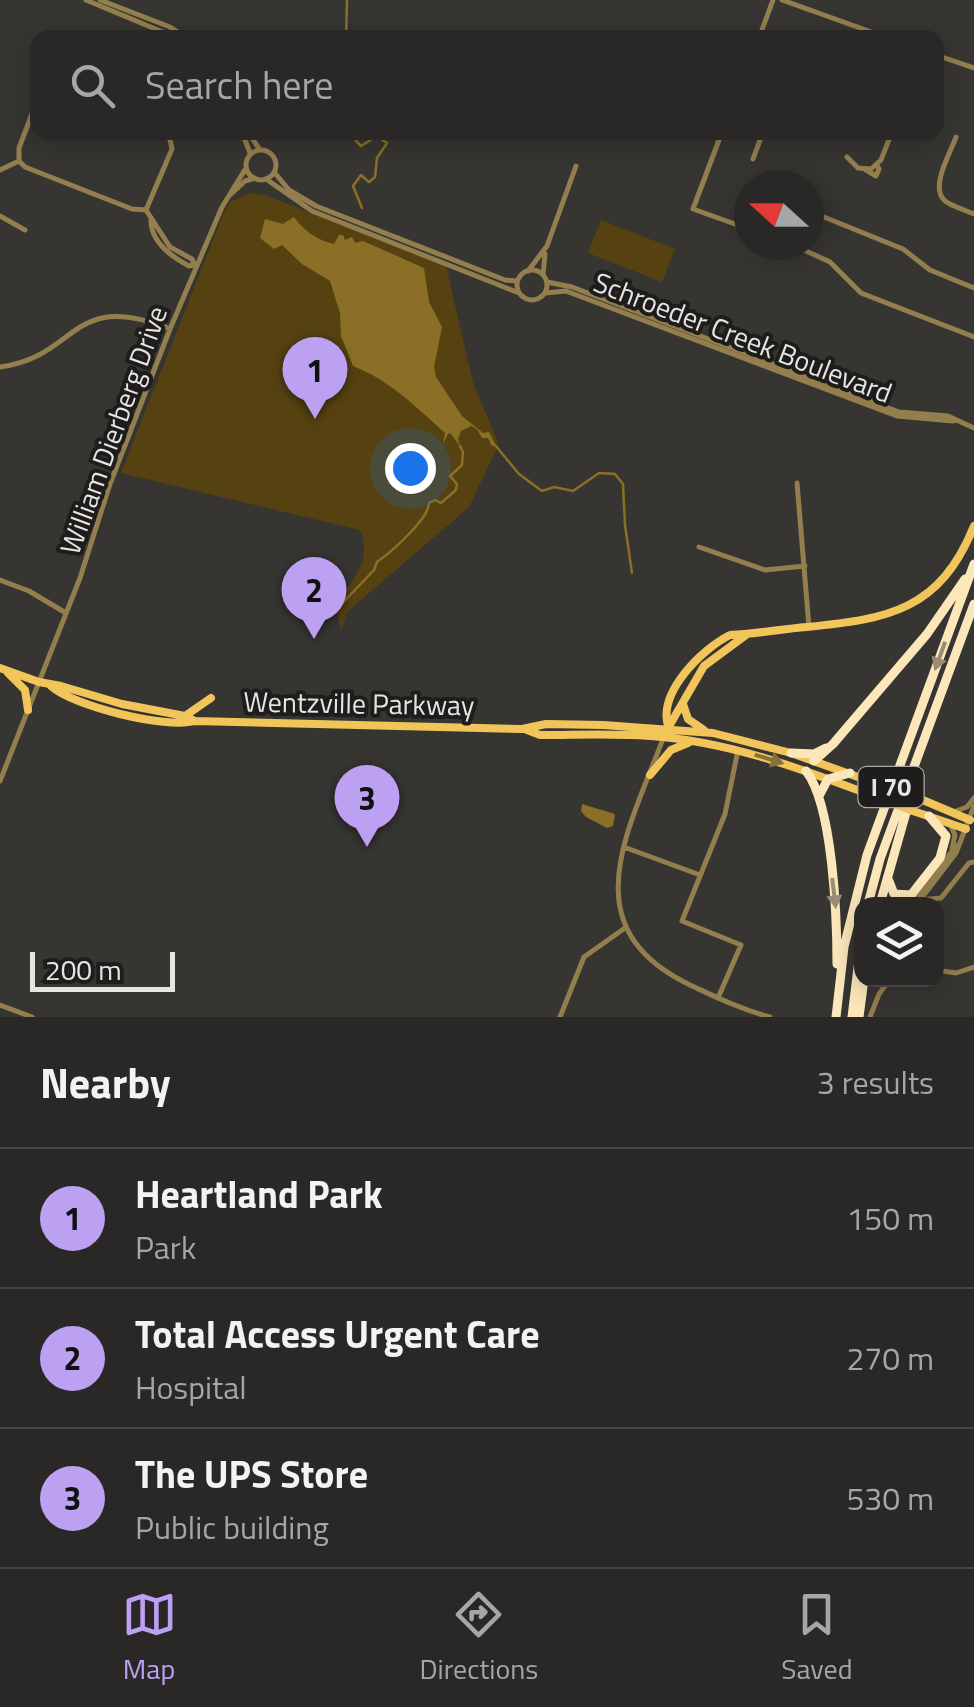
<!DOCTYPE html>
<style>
body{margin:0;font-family:"Titillium Web",sans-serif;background:#353432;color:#f1f3f6}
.controls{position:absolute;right:30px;bottom:30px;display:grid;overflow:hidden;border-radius:20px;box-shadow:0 5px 25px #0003}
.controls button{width:90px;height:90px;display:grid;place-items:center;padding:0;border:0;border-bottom:2px solid #454443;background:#292826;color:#f1f3f6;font:50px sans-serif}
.compass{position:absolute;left:734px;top:170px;width:90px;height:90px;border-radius:50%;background:#292826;box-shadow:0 5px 25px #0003;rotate:291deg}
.scale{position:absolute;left:30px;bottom:25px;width:145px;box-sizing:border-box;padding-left:10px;border:5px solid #e6e5e3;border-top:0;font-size:28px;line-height:35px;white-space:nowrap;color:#e6e5e3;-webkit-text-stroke:8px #1e1d1b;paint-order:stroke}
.you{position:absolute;left:410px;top:468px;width:35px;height:35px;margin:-25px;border:8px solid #fff;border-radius:50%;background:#1a73e8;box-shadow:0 0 0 15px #1a73e833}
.badge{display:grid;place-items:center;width:65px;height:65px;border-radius:50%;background:#bca0f2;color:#111;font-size:32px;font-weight:700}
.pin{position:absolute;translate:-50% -82px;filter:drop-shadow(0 2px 5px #0008)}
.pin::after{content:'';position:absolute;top:52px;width:35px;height:30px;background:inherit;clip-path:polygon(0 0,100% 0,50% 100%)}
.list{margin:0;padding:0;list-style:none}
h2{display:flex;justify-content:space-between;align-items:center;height:130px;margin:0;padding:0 40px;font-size:42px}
h2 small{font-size:32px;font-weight:400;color:#a5a6a7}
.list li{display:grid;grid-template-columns:65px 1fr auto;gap:30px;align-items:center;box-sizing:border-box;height:140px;padding:0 40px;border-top:2px solid #454443}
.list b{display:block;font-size:38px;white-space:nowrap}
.list p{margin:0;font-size:32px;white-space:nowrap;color:#a5a6a7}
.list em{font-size:32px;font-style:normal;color:#a5a6a7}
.icon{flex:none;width:55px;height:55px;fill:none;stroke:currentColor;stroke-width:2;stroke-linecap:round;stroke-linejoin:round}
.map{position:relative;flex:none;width:974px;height:1017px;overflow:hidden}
.search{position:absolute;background:#292826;box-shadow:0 5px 25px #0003;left:30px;right:30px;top:30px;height:110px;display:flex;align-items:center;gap:25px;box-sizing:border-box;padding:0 35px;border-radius:20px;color:#a5a6a7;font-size:38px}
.sheet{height:550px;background:#292826}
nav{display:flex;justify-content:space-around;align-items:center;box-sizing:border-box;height:140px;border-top:2px solid #454443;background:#292826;font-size:28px;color:#a5a6a7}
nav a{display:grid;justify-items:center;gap:5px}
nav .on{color:#bca0f2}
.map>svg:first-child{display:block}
.green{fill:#564211}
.water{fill:#8c6f26}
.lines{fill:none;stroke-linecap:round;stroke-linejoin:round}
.stream{stroke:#8c6f26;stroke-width:2.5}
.minor{stroke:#937e4e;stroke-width:5}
.major{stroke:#f2c55b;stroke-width:8}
.highway{stroke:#fbe7ba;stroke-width:9}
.major-bridge{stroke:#f2c55b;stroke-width:8}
.oneway{fill:#988c72}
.oneway2{fill:#88713b}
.labels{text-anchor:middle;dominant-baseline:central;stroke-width:8;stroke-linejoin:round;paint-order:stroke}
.shield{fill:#1e1d1b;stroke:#aaa9a7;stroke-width:2.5}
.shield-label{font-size:25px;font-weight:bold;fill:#e6e5e3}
.street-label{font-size:28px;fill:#e6e5e3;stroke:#1e1d1b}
</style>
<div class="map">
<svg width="974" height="1017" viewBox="0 0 974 1017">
<rect width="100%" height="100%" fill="#373532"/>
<path class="green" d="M249,193L265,195L446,266L473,383L497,440V448L469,507L346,613L343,628H340L338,614L332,607C350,584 374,561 360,530L121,473L224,212L230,202Z
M601,220L675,249L662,282L588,253Z"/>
<path class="water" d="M294,217C303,230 318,241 334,244L339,235H343L345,240L352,237L355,243L363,241L424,268L429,302L442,327L434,367L436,377L462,416L483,433L489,432L496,446H492L488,438H482L477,429L471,426L461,431L458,439L460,446L450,433L448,434L443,444L445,433C417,408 391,381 353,366L341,336L340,313L330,281L302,264L282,245L274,249L260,238L265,219L283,224Z
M582,804L615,814L613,826L607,828L586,817L581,811Z"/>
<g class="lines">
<path class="stream" d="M346,38L347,0
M357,132L356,141L361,146L377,136L387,143L377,158L375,177L369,182L361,175L353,186L362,208
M495,445L519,474L542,491L554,487L573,491L599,473L615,474L623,484L625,525L632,573
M336,610L374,570L377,562C391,552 429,519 429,503L435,500L441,503L456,490L457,484L450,476L462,465L463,452L460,446"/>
<path class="minor" d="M86,0L177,38
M100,0L170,27L187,38
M782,0L888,38
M759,38L773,0
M936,55L974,68
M242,132L250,153
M248,132L260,150
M722,132L693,209L749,229
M784,132L788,134
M956,137C951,152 930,186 944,200C950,206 966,210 974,214
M246 165a15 15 0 1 1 30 0a15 15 0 1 1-30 0Z
M847,157L858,168L871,169L881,160L892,132
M753,159L763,132
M19,161L25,167L132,209L146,210L172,149L170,139L156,132
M19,161V148L38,98
M0,170L19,161
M866,170L876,176L879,169L877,165
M274,172L289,190L316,206L505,280L517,281
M266,179L312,211L519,293
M230,195L245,181L255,178
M146,210L170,247L192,259L194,264
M809,211L903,249L930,270L974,288
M0,216L25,230
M151,219C150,241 170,256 189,266L196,264
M793,245L830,262L861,293L974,337
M517 285a15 15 0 1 1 30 0a15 15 0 1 1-30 0Z
M528,271L547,246L576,166
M543,275L545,254
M547,282L572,287L899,412L948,416L974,428
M545,293L566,291L897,416L953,421
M0,367C79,357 69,289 170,329
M797,483L809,627
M699,547L765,570L805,566
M0,580L29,591L66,613
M664,736C629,831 569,928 692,986C718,998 743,1010 770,1017
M0,781L80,578L110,484L170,329L222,207L246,168
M953,812L967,807L974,798
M951,826L955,835L952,849
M624,847L700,875
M920,900L941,898L969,863L974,862
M911,904L956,846
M917,904L956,853L974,806
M936,970L956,973L974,967
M718,998L741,945L682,921L725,814L738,750
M0,1005L32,1017
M560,1017L584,957L625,928
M870,1017L879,994L890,979"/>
<path class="major" d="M0,668L39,682L61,686L122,704L185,716L195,721
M8,673L25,690L28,710
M51,686C73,706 165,729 195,721L522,729L546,724L603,725L713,733L791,753L872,782
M683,704L688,719L704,730
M185,716L211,698
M668,726C658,692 702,649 730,635C755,634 781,629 807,627C889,619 940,610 974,526
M668,728L704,666L746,635
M527,730L540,735C576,735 613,733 650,736C725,741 797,767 868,794
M650,775L671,750L688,743
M918,798L970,820
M913,811L966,829"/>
<path class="highway" d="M791,753L814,754L826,748
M814,761L833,744L927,634L965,579
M806,771C833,805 837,919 837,964
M819,796L828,779L850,773
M889,881L894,894L911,895L940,858L946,836L929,816
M868,904L880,859L974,604
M880,904L913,788
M836,1017L844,947L867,855L974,564
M852,1017L862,935
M859,1017L864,979"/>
<path class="major-bridge" d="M872,782L918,798
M868,794L913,811"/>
</g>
<defs><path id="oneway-solid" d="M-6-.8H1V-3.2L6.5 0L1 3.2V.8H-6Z" transform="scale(2.5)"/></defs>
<g class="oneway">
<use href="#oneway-solid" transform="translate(940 656) rotate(110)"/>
<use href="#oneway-solid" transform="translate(834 893) rotate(83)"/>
</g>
<use class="oneway2" href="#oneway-solid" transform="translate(769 759) rotate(17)"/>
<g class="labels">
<rect class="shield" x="858.5" y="767" width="65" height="40" rx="8"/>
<g class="shield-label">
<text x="891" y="787">I 70</text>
</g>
<g class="street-label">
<text transform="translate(743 337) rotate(21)">Schroeder Creek Boulevard</text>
<text transform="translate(113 430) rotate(-70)">William Dierberg Drive</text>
<text transform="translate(359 703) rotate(1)">Wentzville Parkway</text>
</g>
</g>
</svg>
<div class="controls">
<button><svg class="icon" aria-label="layers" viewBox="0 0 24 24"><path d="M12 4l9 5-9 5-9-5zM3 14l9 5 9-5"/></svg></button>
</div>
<svg class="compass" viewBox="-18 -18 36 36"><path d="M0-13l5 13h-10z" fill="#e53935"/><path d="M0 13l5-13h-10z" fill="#a5a6a7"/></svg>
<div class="scale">200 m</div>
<div class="you"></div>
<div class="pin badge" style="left:315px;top:419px">1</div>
<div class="pin badge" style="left:314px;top:639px">2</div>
<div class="pin badge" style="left:367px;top:847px">3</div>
<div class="search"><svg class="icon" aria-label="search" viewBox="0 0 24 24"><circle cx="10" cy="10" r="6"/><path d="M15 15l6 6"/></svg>Search here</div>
</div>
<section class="sheet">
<h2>Nearby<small>3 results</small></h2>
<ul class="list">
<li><span class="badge">1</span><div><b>Heartland Park</b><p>Park</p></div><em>150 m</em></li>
<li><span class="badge">2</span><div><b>Total Access Urgent Care</b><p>Hospital</p></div><em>270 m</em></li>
<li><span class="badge">3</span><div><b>The UPS Store</b><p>Public building</p></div><em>530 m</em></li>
</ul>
</section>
<nav>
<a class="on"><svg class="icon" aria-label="map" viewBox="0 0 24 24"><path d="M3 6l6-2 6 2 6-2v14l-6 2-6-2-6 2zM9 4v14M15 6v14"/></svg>Map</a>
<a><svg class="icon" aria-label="directions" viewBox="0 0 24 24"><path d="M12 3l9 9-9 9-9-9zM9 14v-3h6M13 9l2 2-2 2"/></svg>Directions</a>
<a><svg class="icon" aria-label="saved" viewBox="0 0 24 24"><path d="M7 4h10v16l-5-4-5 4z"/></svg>Saved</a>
</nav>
